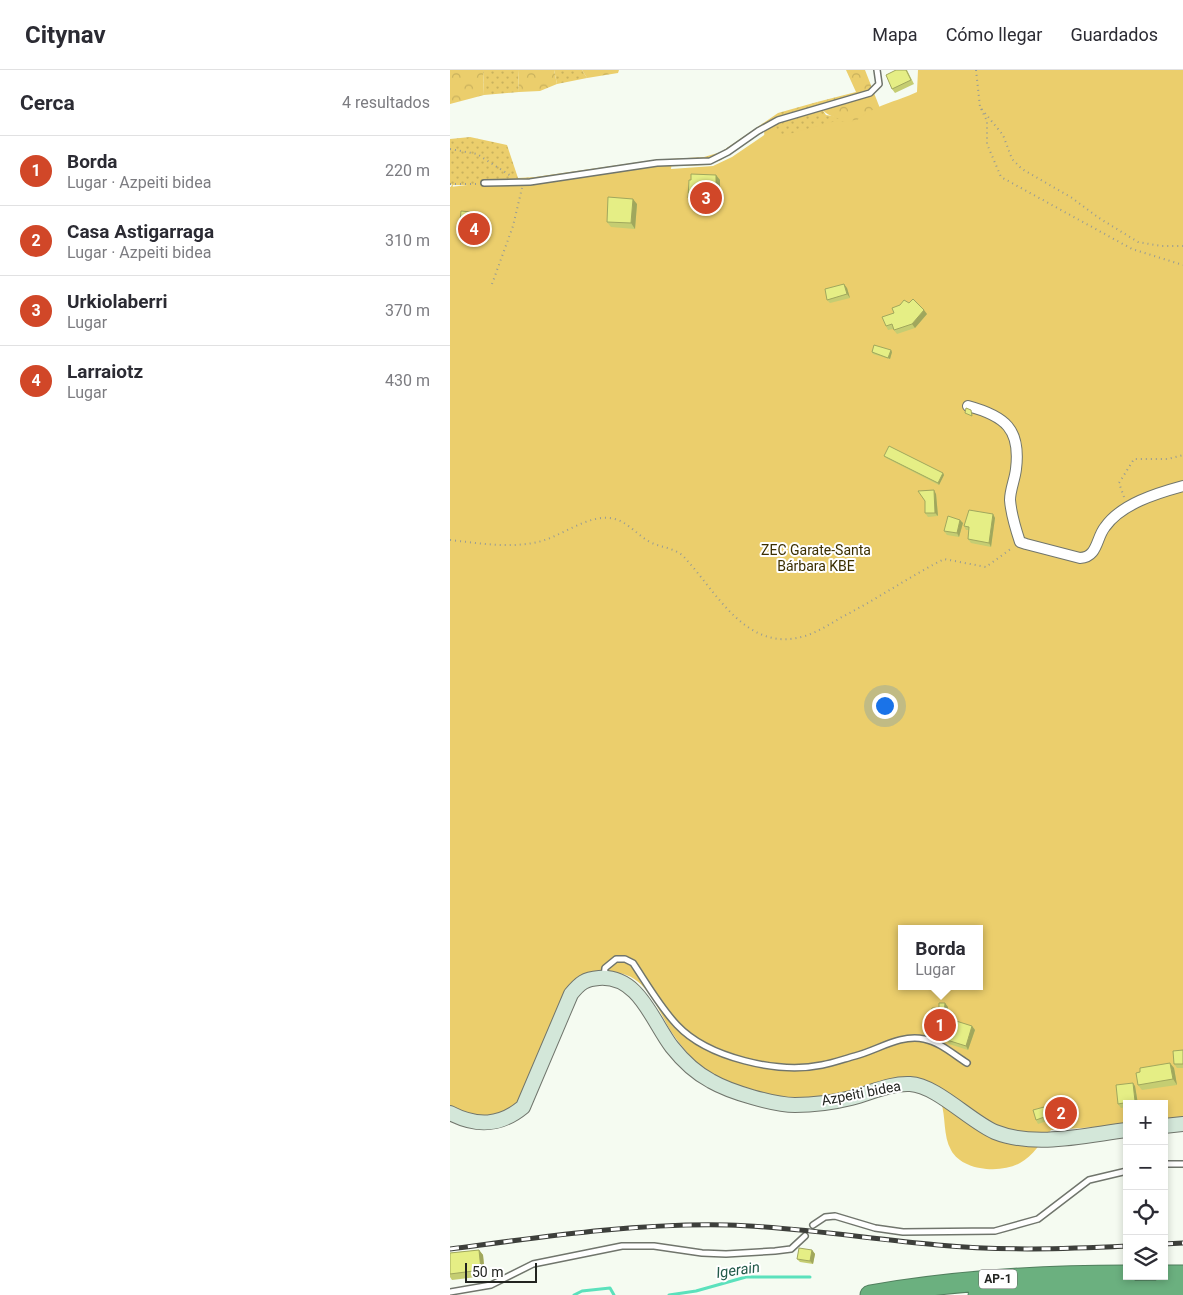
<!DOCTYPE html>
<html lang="es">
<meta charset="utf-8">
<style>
body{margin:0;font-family:Roboto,sans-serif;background:#f2f2f3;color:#2b2b33}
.controls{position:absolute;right:15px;bottom:15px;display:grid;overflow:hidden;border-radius:0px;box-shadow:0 2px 8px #0003}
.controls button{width:45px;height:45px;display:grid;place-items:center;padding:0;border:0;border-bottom:1px solid #e1e1e2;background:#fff;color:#2b2b33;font:25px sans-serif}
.scale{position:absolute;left:15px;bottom:12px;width:72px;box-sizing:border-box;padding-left:5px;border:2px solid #222420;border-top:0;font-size:14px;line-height:18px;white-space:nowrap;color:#222420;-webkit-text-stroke:4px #fff;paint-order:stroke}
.you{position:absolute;left:434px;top:635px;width:18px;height:18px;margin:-12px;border:4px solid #fff;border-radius:50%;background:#1a73e8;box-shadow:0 0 0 8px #1a73e833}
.badge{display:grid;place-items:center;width:32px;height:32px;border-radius:50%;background:#d14728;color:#fff;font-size:16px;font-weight:700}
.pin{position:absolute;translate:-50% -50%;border:2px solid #fff;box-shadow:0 1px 5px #0006}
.popup{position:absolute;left:448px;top:855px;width:85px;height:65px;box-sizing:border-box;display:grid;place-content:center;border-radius:0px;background:#fff;filter:drop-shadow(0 1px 4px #0005);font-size:16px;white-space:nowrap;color:#7c7c81}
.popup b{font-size:19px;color:#2b2b33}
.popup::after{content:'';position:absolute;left:50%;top:100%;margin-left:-10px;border:10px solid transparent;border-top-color:#fff}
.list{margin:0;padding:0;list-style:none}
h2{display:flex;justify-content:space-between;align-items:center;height:65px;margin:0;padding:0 20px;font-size:21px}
h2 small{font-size:16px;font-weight:400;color:#7c7c81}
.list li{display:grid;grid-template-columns:32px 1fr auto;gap:15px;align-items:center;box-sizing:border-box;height:70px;padding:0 20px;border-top:1px solid #e1e1e2}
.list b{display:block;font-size:19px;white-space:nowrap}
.list p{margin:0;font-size:16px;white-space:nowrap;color:#7c7c81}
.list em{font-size:16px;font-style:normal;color:#7c7c81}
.icon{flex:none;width:28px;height:28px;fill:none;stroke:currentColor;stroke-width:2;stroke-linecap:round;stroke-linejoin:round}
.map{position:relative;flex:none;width:733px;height:1225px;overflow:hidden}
header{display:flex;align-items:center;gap:30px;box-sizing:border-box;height:70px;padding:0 25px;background:#fff;border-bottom:1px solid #e1e1e2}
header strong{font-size:24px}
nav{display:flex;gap:28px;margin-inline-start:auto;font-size:18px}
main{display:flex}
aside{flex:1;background:#fff}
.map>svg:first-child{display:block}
.grass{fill:url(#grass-dots)}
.forest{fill:url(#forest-crowns)}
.park{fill:#ebce6c;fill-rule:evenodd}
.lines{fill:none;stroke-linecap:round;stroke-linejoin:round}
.stream{stroke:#5be1bc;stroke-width:3}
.lane-casing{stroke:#70756c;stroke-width:8}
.street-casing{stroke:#70756c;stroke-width:12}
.secondary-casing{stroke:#70756c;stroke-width:16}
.highway-casing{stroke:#517f5e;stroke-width:21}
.path{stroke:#979b94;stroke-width:2;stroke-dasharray:1 4;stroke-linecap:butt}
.lane{stroke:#fff;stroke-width:5}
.street{stroke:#fff;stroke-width:10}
.secondary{stroke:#d3e7d9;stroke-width:14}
.highway{stroke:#6bb07f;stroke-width:19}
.rail-casing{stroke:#3d3f3b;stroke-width:5}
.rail{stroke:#fff;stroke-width:3;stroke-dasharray:9;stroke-linecap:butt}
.wall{fill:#c5cd72}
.shaded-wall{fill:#a0a75d}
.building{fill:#e5ee85;stroke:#a0a75d}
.labels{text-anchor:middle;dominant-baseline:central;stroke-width:4;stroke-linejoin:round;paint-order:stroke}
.shield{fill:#fff;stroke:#646663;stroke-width:1}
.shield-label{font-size:12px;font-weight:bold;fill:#222420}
.park-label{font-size:14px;fill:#3c2f00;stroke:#fff}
.street-label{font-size:14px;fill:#222420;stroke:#fff}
.water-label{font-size:15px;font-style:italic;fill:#235a4a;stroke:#fff}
</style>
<header>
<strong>Citynav</strong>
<nav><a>Mapa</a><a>Cómo llegar</a><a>Guardados</a></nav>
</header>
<main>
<aside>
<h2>Cerca<small>4 resultados</small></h2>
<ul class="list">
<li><span class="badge">1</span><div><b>Borda</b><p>Lugar · Azpeiti bidea</p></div><em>220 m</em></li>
<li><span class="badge">2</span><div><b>Casa Astigarraga</b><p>Lugar · Azpeiti bidea</p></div><em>310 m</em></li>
<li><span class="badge">3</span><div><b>Urkiolaberri</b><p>Lugar</p></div><em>370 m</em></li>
<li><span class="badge">4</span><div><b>Larraiotz</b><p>Lugar</p></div><em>430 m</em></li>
</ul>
</aside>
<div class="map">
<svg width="733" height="1225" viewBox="0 0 733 1225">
<defs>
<pattern id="grass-dots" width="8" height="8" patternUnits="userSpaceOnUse" patternTransform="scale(1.25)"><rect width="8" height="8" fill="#ebce6c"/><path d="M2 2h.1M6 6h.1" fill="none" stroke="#c9b15d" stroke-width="1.8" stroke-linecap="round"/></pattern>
<pattern id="forest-crowns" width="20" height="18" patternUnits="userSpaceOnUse" patternTransform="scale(1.25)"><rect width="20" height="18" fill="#ebce6c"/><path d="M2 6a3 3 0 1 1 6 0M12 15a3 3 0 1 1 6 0" fill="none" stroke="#c9b15d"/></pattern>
</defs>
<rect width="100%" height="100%" fill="#f5fbf1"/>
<path class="grass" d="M33,0H68L69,22L34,25Z
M104,0H132L137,8L107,14Z
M367,32L376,45L414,51L319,120L314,61L271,90L256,95L204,97L80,116L3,115L0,136V118L2,115L0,113V69L20,67L57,75L68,108L85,107L203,90L254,87L271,82L328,43Z"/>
<path class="forest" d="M0,0H33L34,25L0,34Z
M68,0H104L107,14L90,21L69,22Z
M132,0H169L168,3L137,8Z
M396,0H415L433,46C412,52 378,55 367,32L406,22Z"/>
<path class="park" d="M468,0H733V1049L714,1052V1034H677V1055L601,1060C592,1071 583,1086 570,1093C551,1104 512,1101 501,1080C493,1066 496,1047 491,1032C489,1026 484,1021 480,1016C426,1022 347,1041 296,1020C278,1013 257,1004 244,990C235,981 227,970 220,960C207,937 193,900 160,903C152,904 143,907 135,909L64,1043L28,1049L0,1037V117L71,109L70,113H94L123,106L222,91L221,99L263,96L282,87L326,57L332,66L382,52L406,51C424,35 446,32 467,22ZM451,859H529V916H451Z"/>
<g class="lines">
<path class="stream" d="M124,1225L132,1221L160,1218L164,1225
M219,1225L246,1221L296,1207H360"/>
<defs>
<path id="lane" d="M34,113L80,112L207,93L260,91L278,82L308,61L328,50L420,23L429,14L427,0
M154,907L155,898L166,889H175L183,893C197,914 210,937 227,955C258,988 328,1004 372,995C383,993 394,989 405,986C428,980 450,964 474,969C490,972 504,985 517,993
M714,1094H733
M363,1155L375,1147L385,1146L425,1158L453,1162L545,1161L588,1149L639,1110L677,1101
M0,1222L41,1215L83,1194L172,1176H204L252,1183L276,1184L325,1181L341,1179L355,1166"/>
<path id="street" d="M518,336C555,346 571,359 566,399C565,409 560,420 560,430C561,443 566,460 570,472L576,474L630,488C648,487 646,468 655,457C671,434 707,423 733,416"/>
<path id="secondary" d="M0,1043C27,1057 50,1056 73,1037L121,924C130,913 135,909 149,908C189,905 202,951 222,977C233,991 246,1003 261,1011C280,1022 324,1035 345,1035C362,1035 385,1032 401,1028C421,1023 440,1013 460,1014C486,1015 521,1052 545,1062C585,1078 636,1065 677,1060
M714,1056L733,1054"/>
<path id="highway" d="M714,1205H733
M420,1225C505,1210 590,1205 677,1205
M528,1225L608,1221L733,1220"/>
</defs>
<use href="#lane" class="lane-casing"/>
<use href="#street" class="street-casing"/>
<use href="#secondary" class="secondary-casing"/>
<use href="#highway" class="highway-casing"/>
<path class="path" d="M526,0L530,37L553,65L562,89L572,99L622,128L649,148L688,172L711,176H733
M531,39L537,51V74L551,107L682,179L733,195
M0,79L27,84L61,106
M0,114H26
M42,214L63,156L72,118
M674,427L669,413L684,389H718L733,385
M0,470C28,473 55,478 83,473C110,469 138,442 165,449C179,453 187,465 200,472C211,478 224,477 234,487C267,522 296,584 355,566C368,562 380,554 392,547C427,529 459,507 494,489L536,497L562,478"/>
<use href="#lane" class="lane"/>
<use href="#street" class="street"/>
<use href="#secondary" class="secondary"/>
<use href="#highway" class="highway"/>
<defs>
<path id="rail" d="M714,1174L733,1173
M0,1179C92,1167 185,1153 278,1155C348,1157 418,1169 488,1175C551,1181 614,1179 677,1176"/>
</defs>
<use href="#rail" class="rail-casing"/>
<use href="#rail" class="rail"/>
</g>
<path class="wall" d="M446,0H457L464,14L445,23L442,19Z
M266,105L270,110V134H242L238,128L241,110Z
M187,134L185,159L161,157L157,152Z
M35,148L33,172L13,171L9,165Z
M397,218L400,228L380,233L377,230Z
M459,233L477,244L465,258L447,264L443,259L438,260L436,256L444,243Z
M422,282H442L440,289L423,284Z
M434,386L493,403L494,405L489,415L436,388Z
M486,424L488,446L478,447L475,443Z
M543,444L545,448L541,477L521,473L518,469L519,460H516L514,456Z
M510,450L513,453L509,467L497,465L494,461Z
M498,937L495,971L483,967L480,963Z
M522,956L525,960L518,980L499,974L497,970Z
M733,980V998H727L724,994Z
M720,993L724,998L727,1015L692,1020L688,1015L690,1002Z
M685,1016L688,1034H677V1037L671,1038L668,1034Z
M621,1035L622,1050L601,1052L600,1050L588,1054L586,1050L597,1041L598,1043Z
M29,1180L33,1185L35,1206L2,1210L0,1207V1183Z
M362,1180L365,1184L363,1194L350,1192L347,1189Z"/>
<path class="shaded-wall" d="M266,105L270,110V134L266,129Z
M183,129L187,134L185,159L181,153Z
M31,143L35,148L33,172L29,167Z
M394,214L397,218L400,228L397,224Z
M474,240L477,244L465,258L462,254Z
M441,280L442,282L440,289L438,288Z
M493,403L494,405L489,415L488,413Z
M484,420L486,424L488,446L485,443Z
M543,444L545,448L541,477L539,473Z
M510,450L513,453L509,467L507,463Z
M495,933L498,937L495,971L492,967Z
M522,956L525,960L518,980L516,976Z
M720,993L724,998L727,1015L723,1009Z
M683,1013L685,1016L688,1034L685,1031Z
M619,1031L621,1035L622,1050L620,1047Z
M29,1180L33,1185L35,1206L31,1200Z
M362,1180L365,1184L363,1194L360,1191Z"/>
<path class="building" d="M446,0H456L461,10L442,19L436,5Z
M241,104L266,105V129L238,128L239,110H241Z
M158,127L183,129L181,153L157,152Z
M11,141L31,143L29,167L9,165Z
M394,214L397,224L377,230L375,219Z
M463,229L474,240L462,254L444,260L442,254L436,256L432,247L444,243L442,238L450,235L454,230L459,233Z
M424,275L441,280L438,288L422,282Z
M516,338L521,340L522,346L515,343Z
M439,376L493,403L488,413L434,386Z
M484,420L485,443H475V431L468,421Z
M519,440L543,444L539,473L518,469L519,457L514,456Z
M498,446L510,450L507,463L494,461Z
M489,933H495L492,967L480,963L482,938H489Z
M503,950L522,956L516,976L497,970Z
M733,980V994H724L723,981Z
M720,993L723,1009L688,1015L686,1003L690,1002V998Z
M683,1013L685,1031L668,1034L666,1015Z
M619,1031L620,1047L598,1048L597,1033Z
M594,1037L597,1046L586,1050L583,1040Z
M349,1178L362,1180L360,1191L347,1189Z
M29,1180L31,1200L0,1204V1183Z"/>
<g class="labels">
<rect class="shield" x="529" y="1199.5" width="38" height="19" rx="4"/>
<g class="shield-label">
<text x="548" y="1209">AP-1</text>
</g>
<g class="park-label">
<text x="366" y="480">ZEC Garate-Santa<tspan x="366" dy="16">Bárbara KBE</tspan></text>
</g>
<g class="street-label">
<text transform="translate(411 1023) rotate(-11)">Azpeiti bidea</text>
</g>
<g class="water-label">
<text transform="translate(288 1200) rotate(-8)">Igerain</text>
</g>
</g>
</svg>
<div class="controls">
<button>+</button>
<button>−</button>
<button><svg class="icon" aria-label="locate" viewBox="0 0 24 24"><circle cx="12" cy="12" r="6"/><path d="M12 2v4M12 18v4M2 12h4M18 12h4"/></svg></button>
<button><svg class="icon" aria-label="layers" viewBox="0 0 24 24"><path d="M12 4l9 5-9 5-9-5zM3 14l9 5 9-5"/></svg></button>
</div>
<div class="scale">50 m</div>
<div class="you"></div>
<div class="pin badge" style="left:490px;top:955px">1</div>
<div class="popup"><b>Borda</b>Lugar</div>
<div class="pin badge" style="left:611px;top:1043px">2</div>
<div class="pin badge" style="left:256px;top:128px">3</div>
<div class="pin badge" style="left:24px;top:159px">4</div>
</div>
</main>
